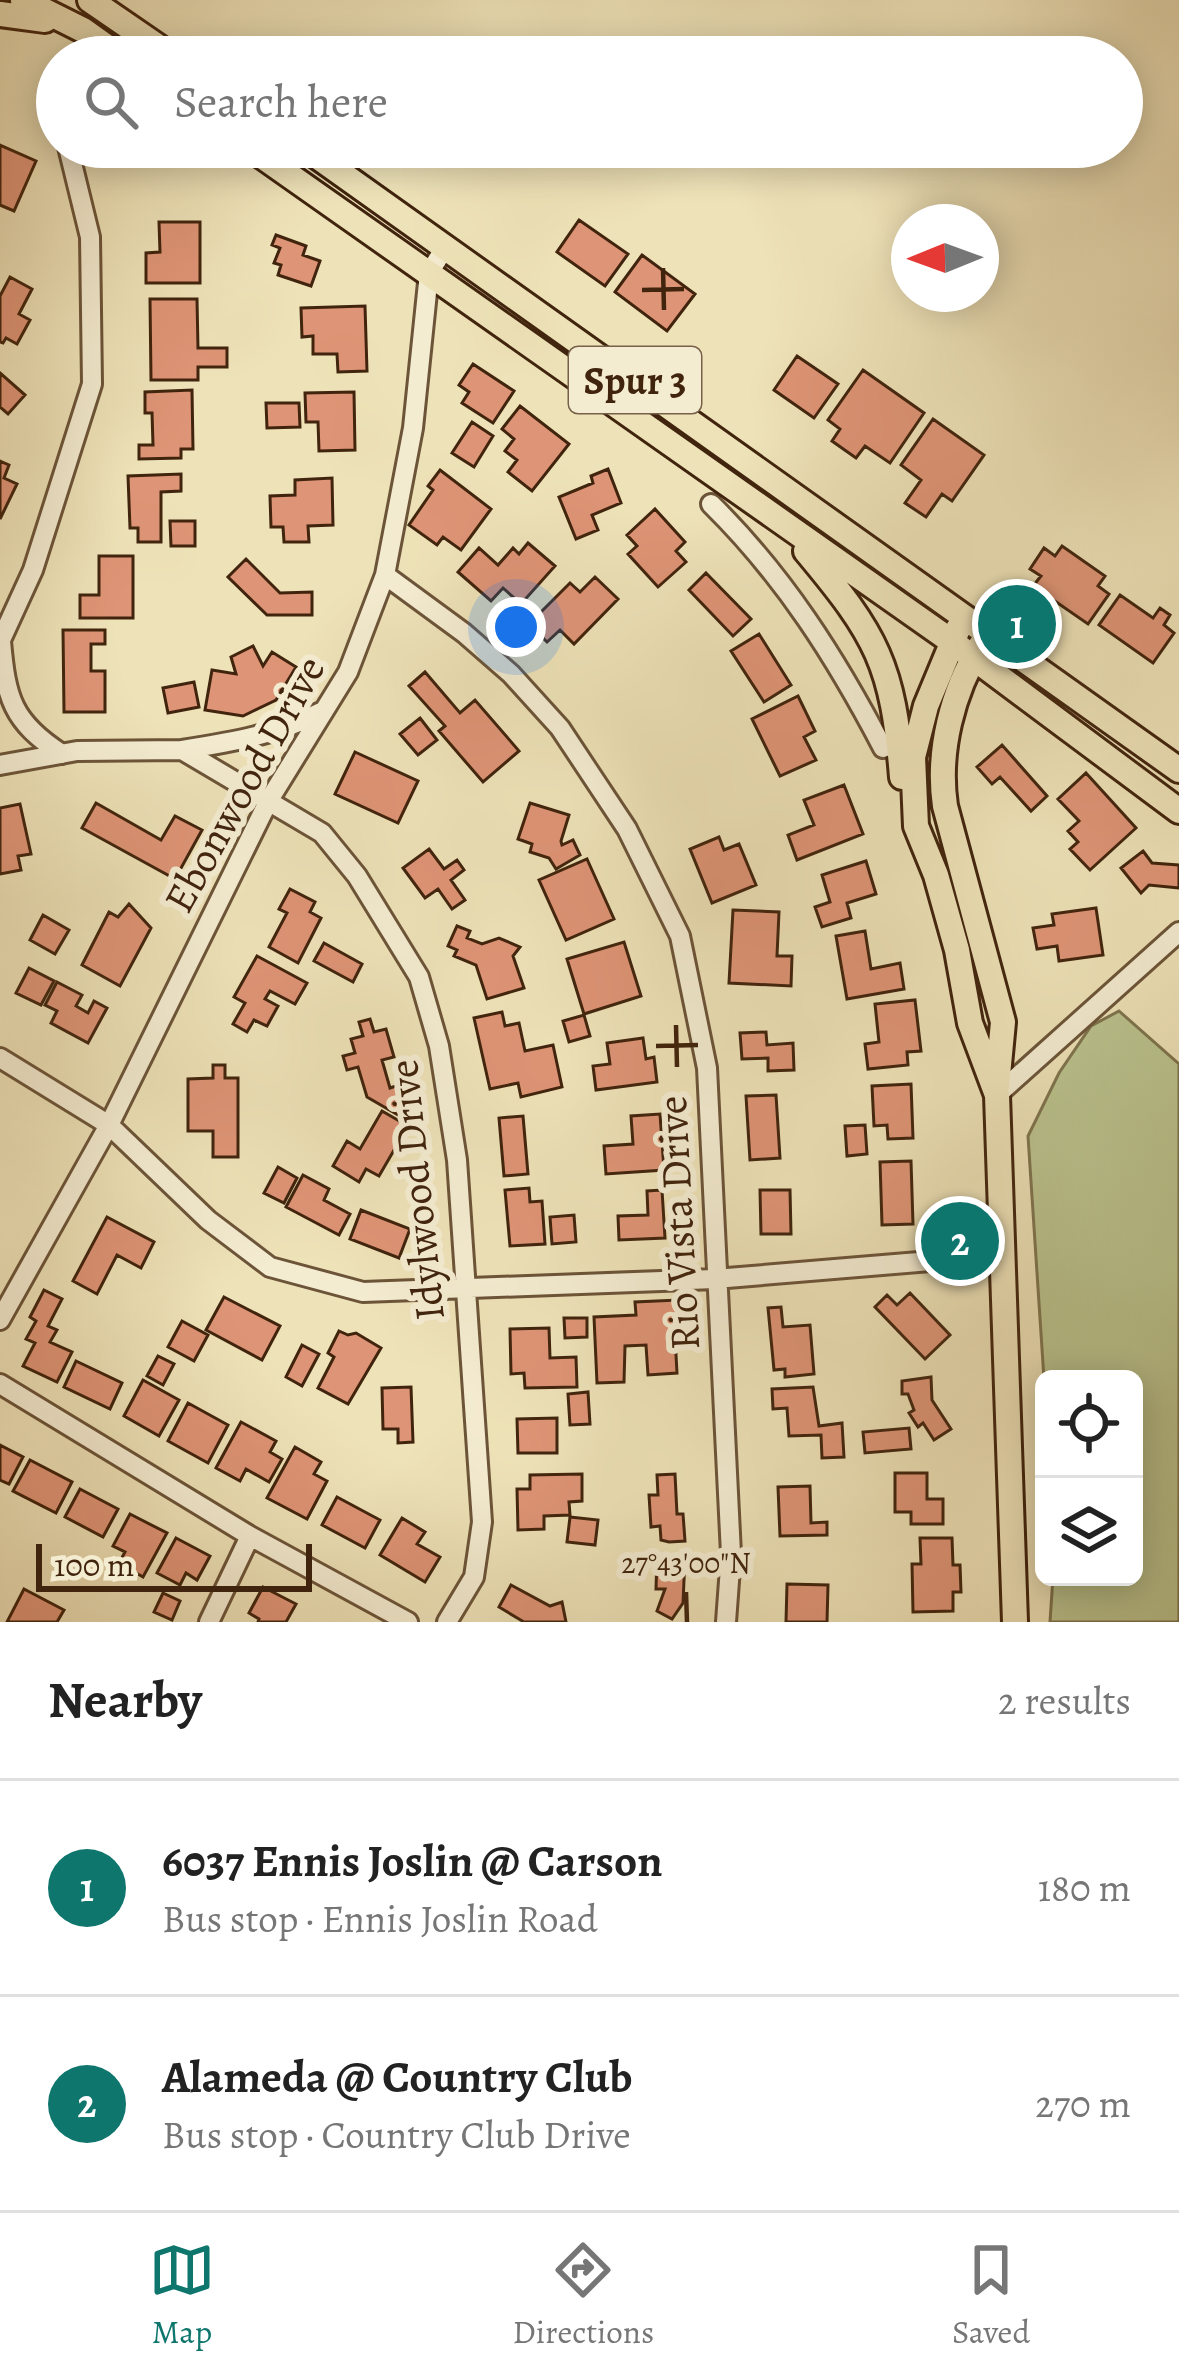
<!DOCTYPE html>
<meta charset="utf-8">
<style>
body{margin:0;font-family:Alegreya,serif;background:#f2f2f2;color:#222}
.controls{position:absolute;right:36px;bottom:36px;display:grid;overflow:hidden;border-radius:18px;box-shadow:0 6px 30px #0003}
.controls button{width:108px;height:108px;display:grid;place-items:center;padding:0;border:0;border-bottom:3px solid #e0e0e0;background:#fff;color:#222;font:60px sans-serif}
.compass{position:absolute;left:891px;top:204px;width:108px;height:108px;border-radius:50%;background:#fff;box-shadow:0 6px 30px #0003;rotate:269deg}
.scale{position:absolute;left:36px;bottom:30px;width:276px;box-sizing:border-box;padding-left:12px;border:6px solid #41240d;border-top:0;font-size:33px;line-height:42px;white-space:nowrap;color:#41240d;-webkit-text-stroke:9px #f4ecd1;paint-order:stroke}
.you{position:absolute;left:516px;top:627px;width:42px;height:42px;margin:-30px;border:9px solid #fff;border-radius:50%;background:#1a73e8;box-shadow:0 0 0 18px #1a73e833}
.badge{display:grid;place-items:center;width:78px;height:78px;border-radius:50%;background:#0f766e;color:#fff;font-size:39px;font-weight:700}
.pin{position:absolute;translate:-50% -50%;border:6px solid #fff;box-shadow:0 3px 12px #0006}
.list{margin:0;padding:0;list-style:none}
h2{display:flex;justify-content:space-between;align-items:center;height:156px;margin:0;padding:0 48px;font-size:51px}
h2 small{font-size:39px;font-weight:400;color:#767676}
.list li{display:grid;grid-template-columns:78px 1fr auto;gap:36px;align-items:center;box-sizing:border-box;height:216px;padding:0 48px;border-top:3px solid #e0e0e0}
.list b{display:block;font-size:45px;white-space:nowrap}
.list p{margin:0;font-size:39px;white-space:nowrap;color:#767676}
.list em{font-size:39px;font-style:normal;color:#767676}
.icon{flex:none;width:66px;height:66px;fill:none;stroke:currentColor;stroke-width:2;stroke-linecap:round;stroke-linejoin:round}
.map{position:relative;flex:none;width:1179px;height:1622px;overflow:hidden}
.search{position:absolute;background:#fff;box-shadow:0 6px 30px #0003;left:36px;right:36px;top:36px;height:132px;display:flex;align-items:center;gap:30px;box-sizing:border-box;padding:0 42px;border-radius:66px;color:#767676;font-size:45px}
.sheet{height:588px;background:#fff}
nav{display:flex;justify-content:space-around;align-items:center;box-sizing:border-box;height:168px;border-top:3px solid #e0e0e0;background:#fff;font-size:33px;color:#767676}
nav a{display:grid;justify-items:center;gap:6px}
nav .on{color:#0f766e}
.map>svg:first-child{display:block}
.green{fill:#bac38e;stroke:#7e744e;stroke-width:3}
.building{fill:#de9476;stroke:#41240d;stroke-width:3}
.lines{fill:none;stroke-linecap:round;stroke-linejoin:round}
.minor-casing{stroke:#6c5438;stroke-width:24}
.major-casing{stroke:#41240d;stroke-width:30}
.minor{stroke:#f4ecd1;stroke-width:18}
.major{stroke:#eee2b8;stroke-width:24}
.ticks{fill:none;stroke:#41240d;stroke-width:4.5}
.labels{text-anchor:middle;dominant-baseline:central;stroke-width:12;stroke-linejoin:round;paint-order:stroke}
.shield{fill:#f4ecd1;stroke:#776048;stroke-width:3}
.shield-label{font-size:39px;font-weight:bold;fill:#41240d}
.street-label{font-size:42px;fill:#41240d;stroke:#f4ecd1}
.ticks-label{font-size:30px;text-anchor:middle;fill:#41240d;stroke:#f4ecd1;stroke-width:12;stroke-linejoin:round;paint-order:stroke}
</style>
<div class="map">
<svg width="1179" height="1622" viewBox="0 0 1179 1622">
<rect width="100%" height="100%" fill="#eee2b8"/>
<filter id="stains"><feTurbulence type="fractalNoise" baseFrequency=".00167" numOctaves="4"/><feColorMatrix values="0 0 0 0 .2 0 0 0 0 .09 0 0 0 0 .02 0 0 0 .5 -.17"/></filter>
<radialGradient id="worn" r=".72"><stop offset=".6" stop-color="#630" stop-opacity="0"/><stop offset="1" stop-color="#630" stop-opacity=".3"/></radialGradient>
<path class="green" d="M1119,1011L1179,1064V1622H1050L1053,1577H1134V1379H1044L1028,1136L1059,1073L1091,1026Z"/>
<path class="building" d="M0,145L36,161L14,211L0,205Z
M103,147H135L138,155L109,164Z
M579,220L628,254L605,286L557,252Z
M159,222H200V283H146V253L160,252Z
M276,235L306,246L303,255L320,261L311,286L278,275L281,265L274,263L280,248L272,245Z
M642,255L695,294L667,331L615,292Z
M10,277L32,289L19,314L30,320L17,344L6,338L3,343L0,342V296Z
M150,299H197L198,348H227V367H198V380H151Z
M365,306L367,371L338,372L337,354H313V336L302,337L301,308Z
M797,356L838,384L814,418L774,390Z
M473,364L514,391L493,423L462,403L469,392L459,385Z
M863,370L924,413L890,463L865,446L856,458L832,441L840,429L828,420Z
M0,373L25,395L8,414L0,407Z
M192,390L193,449H181V458L139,459V445H153L152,413H145V392Z
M354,392L355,450L319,451L318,422H306L305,393Z
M266,403H299L300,427L267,428Z
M520,406L569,444L532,491L508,472L517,460L505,451L514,439L502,429Z
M933,419L984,455L952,501L942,494L926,517L905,503L921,480L901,465Z
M472,422L493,436L474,467L452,453Z
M0,461L9,465L4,478L17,484L0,519Z
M608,469L621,503L592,515L598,530L576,539L559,497L593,483L591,476Z
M440,470L491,509L461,550L443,537L437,545L409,525L433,490L428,486Z
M181,474V491L161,492V542H138V528H130L128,476Z
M332,478L333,525L308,526L309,542H284L283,527H271L270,496L295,495V480Z
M655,509L685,542L676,551L686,562L658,587L628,554L637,546L627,535Z
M170,521H195V546H171Z
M528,543L555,566L521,604L503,588L491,601L458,572L479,548L498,565L513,548L519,554Z
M1062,546L1105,576L1098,586L1109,594L1088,624L1033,586L1041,576L1030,569L1044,548L1055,556Z
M99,556H133V618H80V595H99Z
M246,559L280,593L312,592V615H267L228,577Z
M706,573L751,619L733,636L689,590Z
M595,577L618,599L574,644L560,630L547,642L529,624L570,583L580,592Z
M1120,595L1153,618L1160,608L1170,615L1164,625L1174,633L1153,663L1099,625Z
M63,630H105V644H91V671H105V712H64Z
M759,634L791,685L764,702L731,651Z
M253,646L263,666L272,652L296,667L276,700L243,716L205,710L212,670L236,674L231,657Z
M425,672L460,713L475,700L519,751L483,782L439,731L445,726L409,686Z
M194,682L199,707L168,713L163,688Z
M798,696L815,731L804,737L816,760L780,776L752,719Z
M420,718L437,740L418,755L400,734Z
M1002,745L1047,796L1031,811L1000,777L992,784L977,767Z
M355,752L418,781L398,823L335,794Z
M1086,773L1136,828L1090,870L1070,849L1078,842L1068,831L1079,821L1058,799Z
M844,785L863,834L797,860L788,835L814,825L804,800Z
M96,803L161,840L175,816L202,830L175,879L82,828Z
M530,803L569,815L561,841L562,845L573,840L580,855L556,869L549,858L530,852L532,844L518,839Z
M20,804L31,854L18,856L21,870L0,874V808Z
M719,837L724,850L739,844L756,885L712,903L690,849Z
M429,849L444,869L457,860L464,870L451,880L465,900L452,909L438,889L425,898L403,868Z
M1143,851L1152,863L1179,865V888L1149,885L1141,893L1121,868Z
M587,859L614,919L566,940L539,880Z
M866,861L876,894L847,903L851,918L822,927L815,907L830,902L822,875Z
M290,889L315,902L310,912L321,918L298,963L269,947L287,913L279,909Z
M129,904L151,928L120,986L82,965L109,912L118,917Z
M1096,908L1103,955L1059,961L1057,946L1037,949L1033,928L1054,925L1052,914Z
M733,910L779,912L777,956H792L791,986L729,983Z
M43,915L69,930L55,954L30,940Z
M457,926L470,931L467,938L482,944L499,938L520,947L513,956L524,988L487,999L476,965L454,956L457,950L448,946Z
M865,931L871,969L900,963L904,989L847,999L836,936Z
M624,942L641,996L584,1014L567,959Z
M324,943L362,964L353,982L314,961Z
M257,956L307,983L295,1004L270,991L265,999L278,1006L267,1026L254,1020L247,1032L233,1024L245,1003L234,997Z
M29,968L54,981L41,1005L16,993Z
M57,982L82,995L76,1006L88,1013L94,1001L107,1008L88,1043L51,1023L57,1011L45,1005Z
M915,1000L921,1051L907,1052L908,1065L868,1069L865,1044L879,1042L875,1004Z
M502,1012L505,1026L519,1023L525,1051L553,1045L562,1087L521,1097L518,1083L490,1089L474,1018Z
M584,1015L590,1036L569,1042L563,1021Z
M370,1019L374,1032L386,1029L394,1057L382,1060L390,1088L402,1084L410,1112L398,1115L367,1097L358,1067L347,1070L343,1056L355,1053L351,1039L363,1036L359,1022Z
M766,1032L767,1045L793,1043L794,1070L768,1071V1058L742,1059L740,1033Z
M643,1038L646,1059L654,1057L657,1082L596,1090L593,1066L610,1064L607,1043Z
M213,1065H225V1078H238V1157H213V1131H188V1079L213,1078Z
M911,1084L913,1138L888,1139L887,1125L874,1126L872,1086Z
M776,1095L780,1158L750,1160L746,1096Z
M382,1111L408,1126L379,1176L366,1169L359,1182L333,1166L347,1141L360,1149Z
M660,1114L664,1170L606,1174L604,1146L633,1144L631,1116Z
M523,1116L528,1174L504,1176L499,1118Z
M865,1125L867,1154L847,1156L845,1126Z
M911,1161L913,1224L882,1225L880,1162Z
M278,1167L297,1178L284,1203L264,1193Z
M303,1175L329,1189L324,1200L350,1214L339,1235L286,1207Z
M529,1188L530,1202L542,1201L545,1244L510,1246L505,1190Z
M662,1190L665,1238L619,1240L618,1216L648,1215L647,1191Z
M760,1190H790L791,1234H761Z
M361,1210L410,1229L399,1258L350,1239Z
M574,1215L576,1242L552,1244L550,1217Z
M107,1217L154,1242L141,1268L117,1255L97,1294L73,1281Z
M44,1290L62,1299L48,1326L57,1330L50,1342L72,1352L57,1382L23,1366L35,1343L26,1339L36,1321L30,1317Z
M910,1293L950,1335L925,1359L875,1307L887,1295L897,1305Z
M224,1297L280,1326L262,1360L206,1330Z
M678,1300V1318H674L677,1373L648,1375L646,1345L625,1346L624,1382L597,1383L594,1317L636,1315L635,1302Z
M781,1307L783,1327L810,1325L814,1374L785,1377V1369L774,1370L768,1308Z
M564,1318H587V1337L565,1338Z
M182,1321L208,1335L194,1361L168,1347Z
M549,1328L550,1358L576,1357L577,1387L525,1388L524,1373L511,1374L510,1329Z
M339,1331L348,1335L356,1333L381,1348L348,1404L318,1388L334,1357L328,1353Z
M302,1345L319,1354L302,1386L286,1377Z
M158,1356L174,1364L163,1385L147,1376Z
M76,1361L122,1383L110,1409L64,1387Z
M931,1377L932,1400L951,1429L934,1440L923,1423L918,1427L909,1413L914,1410L908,1394H902V1381Z
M143,1380L179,1400L159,1436L124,1416Z
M411,1387L413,1442L398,1443V1429H383L382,1388Z
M813,1387L819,1426L842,1423L844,1457L822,1458L821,1435L789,1436L787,1408L773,1409L772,1389Z
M588,1392L590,1424L570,1425L568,1394Z
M188,1403L228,1425L208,1463L168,1441Z
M557,1418V1453H518L517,1419Z
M241,1422L276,1441L270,1452L282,1459L269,1482L246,1469L240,1481L216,1468Z
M909,1428L911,1449L865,1453L863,1432Z
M0,1445L23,1457L9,1484L0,1480Z
M295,1447L321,1462L314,1474L327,1481L307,1519L267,1498Z
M30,1460L72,1482L56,1513L13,1491Z
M895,1473H927V1499H943V1524H911V1512H895Z
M582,1474V1501L569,1502L570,1515L544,1516V1529L518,1530L517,1489H530V1475Z
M675,1474L677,1514H683L685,1541L669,1542L661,1540L660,1526L651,1527L649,1495H658L657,1475Z
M810,1486L811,1523L827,1522V1535L780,1536L778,1487Z
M80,1489L118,1509L103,1537L65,1517Z
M337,1497L380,1520L365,1548L322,1525Z
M130,1514L167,1533L143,1577L119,1563L125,1552L113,1546Z
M570,1517L598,1520L595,1545L567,1542Z
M402,1518L425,1532L417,1544L440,1557L425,1582L380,1555Z
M176,1538L210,1556L197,1580L186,1573L180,1585L157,1573Z
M920,1538H952L953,1565H960L961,1592H953V1611L913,1612L912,1564H921Z
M657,1556L685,1557L683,1603L672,1619L657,1611L665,1589H656Z
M787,1584L828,1585L827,1622H786Z
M511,1585L550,1606L562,1602L566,1622H524L499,1607Z
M263,1587L296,1604L286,1622H258L259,1619L249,1613Z
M24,1589L64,1610L57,1622H7Z
M163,1593L180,1601L172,1620L154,1612Z"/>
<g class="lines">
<defs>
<path id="minor" d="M56,92L57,98
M711,504C784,576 836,658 883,748
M385,575L464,633L511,674L560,728L627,829L680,936L707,1068L731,1554L726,1622
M1,641C6,698 12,722 62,754
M0,642L33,570L92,384L90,237L68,147
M182,750C232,742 276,735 321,712
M0,765L77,751L182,750L322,833L357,876L419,977L439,1046L457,1160L482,1522L474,1577L447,1622
M0,1058L109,1125L208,1220L270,1267L363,1292L715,1279L1003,1255
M997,1095L1179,932
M0,1320L109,1125L269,800L348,672L385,575L413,428L429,273L446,246
M0,1384L250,1536L408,1622
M209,1622L250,1536"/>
<path id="major" d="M23,0L83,30L121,57
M90,0L173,57
M0,14L45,20
M249,147L951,641L1179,811
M304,147L1179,770
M806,551C877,636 893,664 902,777
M958,629L926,706L913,757L916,826L936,875L957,950L970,1023L997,1095L1015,1622
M981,645C952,692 937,752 945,806L1003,1022L997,1086"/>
</defs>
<use href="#minor" class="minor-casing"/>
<use href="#major" class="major-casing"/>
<use href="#minor" class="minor"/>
<use href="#major" class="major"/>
</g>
<path class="ticks" d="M663,268L664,310M642,290L684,289M676,1025L677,1067M656,1046L698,1045M686,1592L687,1622"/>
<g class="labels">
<rect class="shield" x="569" y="347" width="132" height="66" rx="9"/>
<g class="shield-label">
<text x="635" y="380">Spur 3</text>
</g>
<g class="street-label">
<text transform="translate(244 784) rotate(-61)">Ebonwood Drive</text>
<text transform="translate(416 1190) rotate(-96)">Idylwood Drive</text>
<text transform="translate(678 1223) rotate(-93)">Rio Vista Drive</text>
</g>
</g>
<g class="ticks-label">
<text x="686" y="1573">27°43'00"N</text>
</g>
<rect width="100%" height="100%" filter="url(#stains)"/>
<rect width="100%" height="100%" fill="url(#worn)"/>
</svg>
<div class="controls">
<button><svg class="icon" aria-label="locate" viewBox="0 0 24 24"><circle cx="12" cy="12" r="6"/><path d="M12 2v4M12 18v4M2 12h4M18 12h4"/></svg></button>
<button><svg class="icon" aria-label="layers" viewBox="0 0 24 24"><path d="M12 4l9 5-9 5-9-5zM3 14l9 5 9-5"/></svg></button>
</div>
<svg class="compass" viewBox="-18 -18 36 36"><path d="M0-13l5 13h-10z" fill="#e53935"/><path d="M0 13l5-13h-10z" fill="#767676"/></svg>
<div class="scale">100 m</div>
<div class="you"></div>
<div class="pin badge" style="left:1017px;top:624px">1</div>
<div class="pin badge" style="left:960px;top:1241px">2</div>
<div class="search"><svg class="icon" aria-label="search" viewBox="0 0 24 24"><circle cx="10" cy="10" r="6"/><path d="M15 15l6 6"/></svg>Search here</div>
</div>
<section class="sheet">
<h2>Nearby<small>2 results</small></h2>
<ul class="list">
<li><span class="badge">1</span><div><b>6037 Ennis Joslin @ Carson</b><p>Bus stop · Ennis Joslin Road</p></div><em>180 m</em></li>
<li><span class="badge">2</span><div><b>Alameda @ Country Club</b><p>Bus stop · Country Club Drive</p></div><em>270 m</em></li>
</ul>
</section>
<nav>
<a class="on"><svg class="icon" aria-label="map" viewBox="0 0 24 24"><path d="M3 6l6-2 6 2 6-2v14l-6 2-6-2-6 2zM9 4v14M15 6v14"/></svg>Map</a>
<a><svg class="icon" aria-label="directions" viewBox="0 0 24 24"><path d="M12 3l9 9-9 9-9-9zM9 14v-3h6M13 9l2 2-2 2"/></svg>Directions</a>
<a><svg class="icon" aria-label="saved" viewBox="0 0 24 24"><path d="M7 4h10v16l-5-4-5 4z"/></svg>Saved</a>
</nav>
